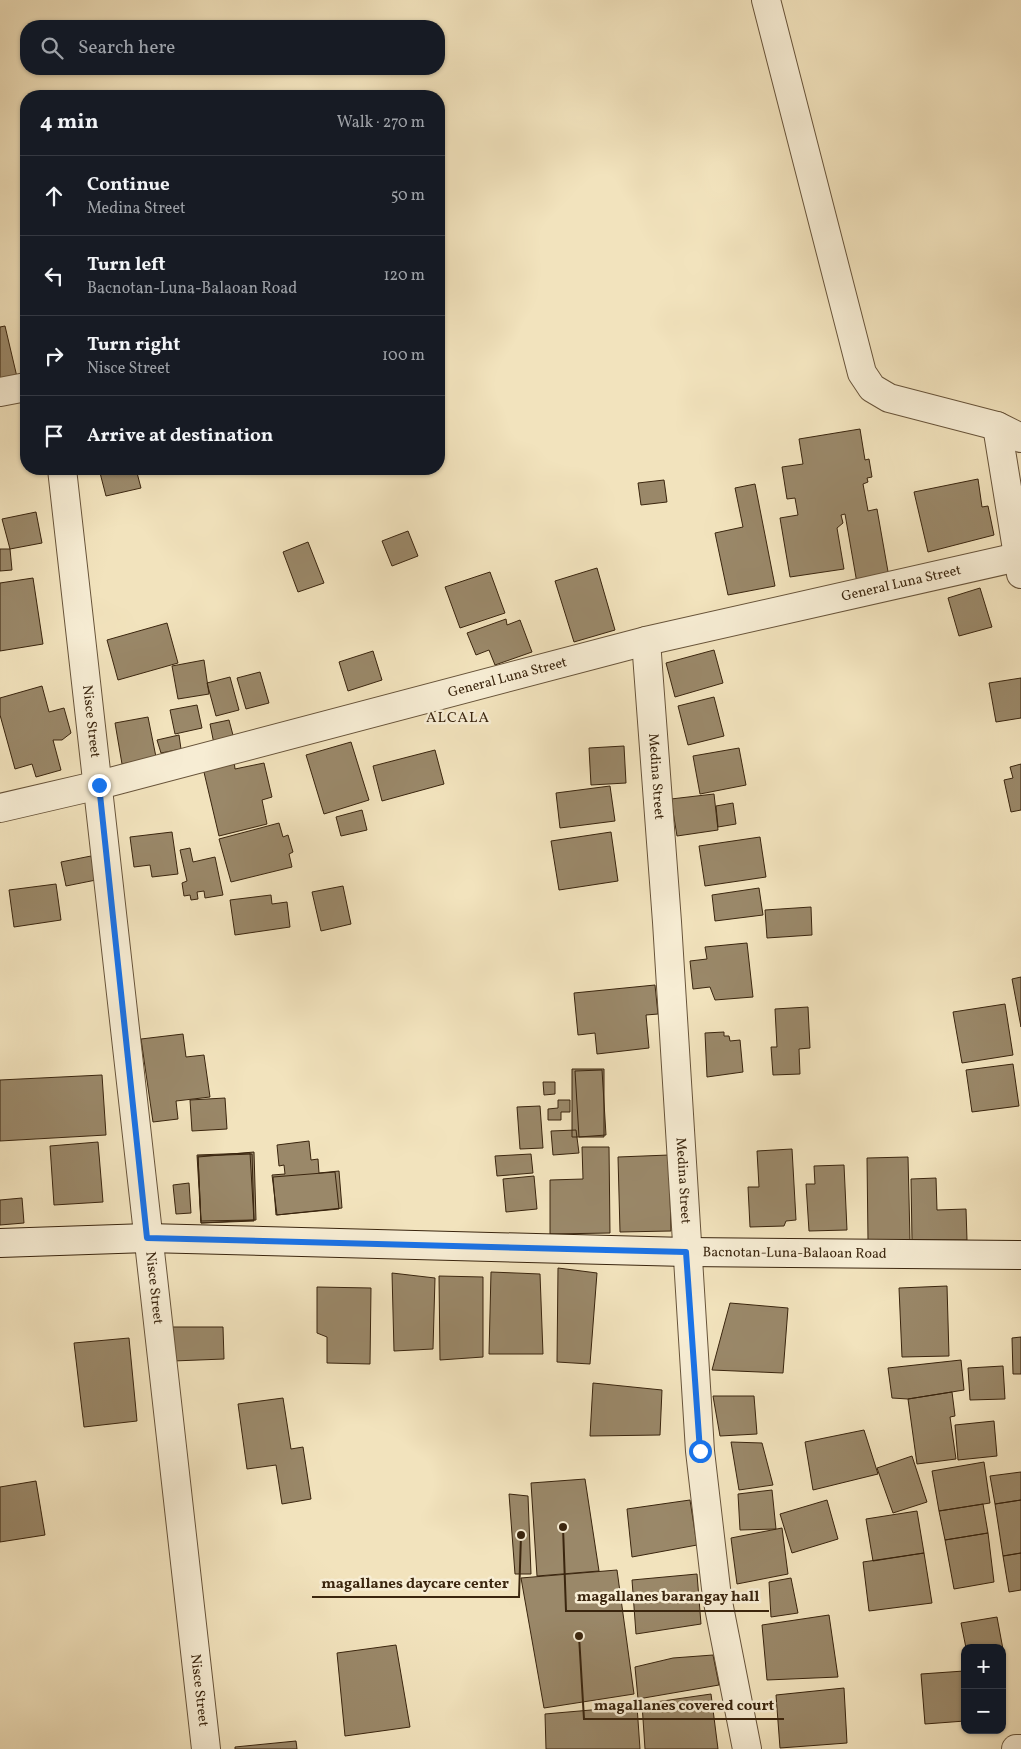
<!DOCTYPE html>
<meta charset="utf-8">
<style>
body{margin:0;font-family:Vollkorn,serif;background:#242831;color:#f1f3f6}
.controls{position:absolute;right:15px;bottom:15px;display:grid;overflow:hidden;border-radius:10px;box-shadow:0 1px 4px #0004}
.controls button{width:45px;height:45px;display:grid;place-items:center;padding:0;border:0;border-bottom:1px solid #363941;background:#171b24;color:#f1f3f6;font:25px sans-serif}
.stop{position:absolute;width:15px;height:15px;margin:-11px;border:4px solid #1a73e8;border-radius:50%;background:#fff}
.stop.end{background:#1a73e8;border-color:#fff;box-shadow:0 1px 5px #0008}
.list{margin:0;padding:0;list-style:none}
h2{display:flex;justify-content:space-between;align-items:center;height:65px;margin:0;padding:0 20px;font-size:21px}
h2 small{font-size:16px;font-weight:400;color:#9ea1a6}
.list li{display:grid;grid-template-columns:32px 1fr auto;gap:15px;align-items:center;box-sizing:border-box;height:80px;padding:0 20px;border-top:1px solid #363941}
.list b{display:block;font-size:19px;white-space:nowrap}
.list p{margin:0;font-size:16px;white-space:nowrap;color:#9ea1a6}
.list em{font-size:16px;font-style:normal;color:#9ea1a6}
.icon{flex:none;width:28px;height:28px;fill:none;stroke:currentColor;stroke-width:2;stroke-linecap:round;stroke-linejoin:round}
.map{position:relative;flex:none;width:1021px;height:1749px;overflow:hidden}
.search{position:absolute;background:#171b24;box-shadow:0 1px 4px #0004;left:20px;top:20px;width:425px;height:55px;display:flex;align-items:center;gap:12px;box-sizing:border-box;padding:0 18px;border-radius:20px;color:#9ea1a6;font-size:19px}
.panel{position:absolute;background:#171b24;box-shadow:0 1px 4px #0004;left:20px;top:90px;width:425px;height:385px;border-radius:20px}
.map>svg:first-child{display:block}
.building{fill:#9a8869;stroke:#3a250e}
.lines{fill:none;stroke-linecap:round;stroke-linejoin:round}
.minor-casing{stroke:#68543a;stroke-width:30}
.secondary-casing{stroke:#3a250e;stroke-width:30}
.minor{stroke:#f7edd4;stroke-width:28}
.secondary{stroke:#f7edd4;stroke-width:28}
.route{stroke:#1a73e8;stroke-width:6}
.labels{text-anchor:middle;dominant-baseline:central;stroke-width:5;stroke-linejoin:round;paint-order:stroke}
.street-label{font-size:14px;fill:#3a250e;stroke:#f7edd4}
.neighbourhood-label{font-size:15px;letter-spacing:1px;fill:#3a250e;stroke:#f7edd4}
.leader{fill:none;stroke:#3a250e;stroke-width:2}
.callout-dot{fill:#3a250e;stroke:#f7edd4;stroke-width:2}
.callout-label{font-size:15px;text-anchor:middle;font-weight:bold;fill:#3a250e;stroke:#f7edd4;stroke-width:5;stroke-linejoin:round;paint-order:stroke}
</style>
<div class="map">
<svg width="1021" height="1749" viewBox="0 0 1021 1749">
<rect width="100%" height="100%" fill="#f2e3bd"/>
<filter id="stains"><feTurbulence type="fractalNoise" baseFrequency=".004" numOctaves="4"/><feColorMatrix values="0 0 0 0 .2 0 0 0 0 .09 0 0 0 0 .02 0 0 0 .5 -.17"/></filter>
<radialGradient id="worn" r=".72"><stop offset=".6" stop-color="#630" stop-opacity="0"/><stop offset="1" stop-color="#630" stop-opacity=".3"/></radialGradient>
<path class="building" d="M5,326L17,377L0,381V327Z
M860,429L865,460L869,459L872,477L867,478L868,482L863,484L868,511L877,509L890,583L858,589L845,514L841,515L843,523L837,528L844,569L790,577L780,518L798,515L795,498L787,499L782,467L803,464L799,439Z
M99,469H136L141,488L106,496Z
M978,479L982,507L988,506L994,535L928,552L914,492Z
M664,480L667,502L641,505L638,483Z
M755,484L775,586L728,595L715,533L743,527L735,488Z
M36,512L42,543L10,549L2,519Z
M408,531L418,556L392,566L382,541Z
M308,542L324,583L298,592L283,552Z
M0,549H10L12,570L0,571Z
M597,568L615,630L574,642L555,581Z
M490,572L505,613L460,628L445,587Z
M33,578L43,644L0,651V583Z
M980,588L992,627L959,636L948,598Z
M506,619L507,625L520,620L532,652L495,665L489,650L476,655L467,633Z
M167,623L178,663L118,680L107,640Z
M714,650L723,683L675,697L666,663Z
M373,651L382,680L348,691L339,662Z
M204,660L209,694L178,699L172,666Z
M260,672L269,703L246,709L237,678Z
M230,677L239,710L216,716L207,683Z
M1021,678V718L996,722L989,683Z
M42,686L49,712L64,708L71,733L62,740H53L61,770L36,777L32,764L15,769L0,715V698Z
M714,697L724,736L688,745L678,706Z
M197,705L202,728L175,734L170,710Z
M148,717L156,757L122,764L115,723Z
M229,720L234,739L214,744L210,724Z
M179,735L181,749L161,753L157,740Z
M351,742L369,800L324,814L306,755Z
M624,746L626,783L591,785L589,748Z
M739,748L746,785L700,794L693,756Z
M435,750L444,784L382,801L373,766Z
M234,761L235,769L264,763L272,797L262,800L267,824L219,836L203,768Z
M1021,764V810L1011,812L1004,780L1013,778L1010,767Z
M610,786L615,821L560,828L556,793Z
M714,794L718,830L677,836L671,799Z
M733,803L736,824L718,827L716,806Z
M362,810L367,830L341,836L336,817Z
M279,823L283,837L288,835L293,852L289,854L292,867L231,882L219,839Z
M172,832L178,874L152,877L150,865L134,867L130,837Z
M611,832L618,881L559,890L551,841Z
M760,837L766,877L705,886L699,846Z
M190,848L193,862L215,857L223,895L205,898L204,891L197,892L198,899L191,900L190,895L184,896L182,883L187,881L180,850Z
M91,856L96,880L66,886L61,862Z
M56,884L61,920L14,927L9,890Z
M343,886L351,924L321,931L312,892Z
M759,888L763,915L715,921L712,895Z
M271,895L272,904L287,902L290,927L235,935L230,900Z
M811,907L812,935L767,938L765,910Z
M747,943L753,997L715,1000L710,987L693,989L690,961L707,959L705,947Z
M1021,977V1027L1012,979Z
M655,985L658,1014L646,1015L649,1048L597,1054L595,1033L578,1035L574,993Z
M1005,1004L1013,1055L962,1063L953,1012Z
M808,1007L810,1048L799,1049L800,1074L773,1075L771,1047H777L775,1009Z
M724,1032V1036H729L730,1041L740,1040L743,1072L707,1077L705,1033Z
M183,1034L186,1057L204,1055L210,1097L176,1101L178,1119L153,1122L141,1039Z
M1013,1064L1019,1106L972,1112L966,1070Z
M572,1069H604V1137H572Z
M602,1070L606,1135L579,1137L575,1071Z
M102,1075L106,1135L0,1141V1080Z
M543,1082H555V1094L544,1095Z
M225,1098L227,1129L192,1131L190,1100Z
M558,1100H570V1112H561V1120H548V1109L558,1108Z
M540,1106L543,1148L520,1149L517,1107Z
M576,1130L579,1153L553,1155L551,1131Z
M309,1141L311,1160L318,1159L319,1173L339,1171L342,1208L277,1215L272,1175L285,1174L284,1165L279,1166L277,1145Z
M98,1142L103,1202L54,1205L50,1146Z
M582,1147H609L610,1233L550,1234V1180L583,1179Z
M792,1149L796,1220L786,1221L784,1226L750,1227L748,1187H759L757,1151Z
M254,1152L256,1220L201,1223L198,1157Z
M250,1153L254,1221L201,1223L197,1155Z
M252,1154L254,1220L201,1221L198,1156Z
M531,1154L533,1173L497,1176L495,1156Z
M669,1155L671,1231L620,1232L618,1157Z
M908,1157L910,1240H868L867,1158Z
M844,1165L847,1230L809,1231L806,1184H815L814,1166Z
M335,1172L339,1209L276,1215L273,1177Z
M534,1176L537,1209L506,1212L503,1179Z
M936,1178L937,1210L966,1209L967,1240H912L911,1179Z
M189,1183L191,1213L176,1214L173,1185Z
M22,1198L24,1223L0,1225V1200Z
M558,1268L597,1273L590,1364L557,1362Z
M491,1272L540,1274L543,1354H489Z
M392,1273L435,1278L433,1349L394,1351Z
M439,1276L483,1277V1357L440,1360Z
M947,1286L949,1356L902,1357L899,1288Z
M317,1287L371,1288L370,1364L327,1363V1337L317,1333Z
M730,1303L788,1308L783,1373L712,1370Z
M171,1327H223L224,1359L173,1361Z
M1021,1337V1374H1013L1012,1338Z
M129,1338L137,1421L84,1427L74,1343Z
M961,1360L964,1390L908,1399L892,1398L888,1368Z
M1003,1366L1005,1399L970,1400L968,1368Z
M593,1383L662,1390L660,1435L590,1436Z
M952,1392L955,1416L950,1417L956,1459L917,1464L908,1399Z
M713,1396H754L757,1434L720,1436Z
M283,1398L291,1449L303,1447L311,1499L282,1504L276,1465L247,1469L238,1404Z
M994,1421L997,1456L958,1460L955,1425Z
M864,1430L878,1474L813,1490L805,1442Z
M731,1442L762,1443L773,1485L739,1490Z
M912,1456L927,1502L893,1513L877,1468Z
M984,1462L990,1503L939,1511L932,1471Z
M1021,1472V1500L995,1504L990,1476Z
M585,1479L599,1571L537,1576L531,1483Z
M36,1481L45,1535L0,1542V1487Z
M772,1490L776,1529L740,1530L738,1494Z
M509,1494L528,1496L531,1574H515Z
M690,1500L697,1545L632,1557L627,1509Z
M827,1500L838,1539L792,1553L780,1514Z
M1021,1500V1553L1003,1556L995,1504Z
M983,1504L988,1533L945,1540L939,1511Z
M917,1511L924,1553L873,1561L866,1519Z
M782,1528L788,1574L737,1584L731,1538Z
M988,1533L994,1582L954,1589L945,1540Z
M924,1553L932,1603L869,1611L863,1562Z
M1021,1553V1590L1009,1592L1003,1556Z
M617,1570L634,1694L544,1708L521,1578Z
M697,1574L701,1624L636,1634L632,1580Z
M791,1578L798,1613L771,1617L769,1582Z
M829,1615L838,1677L767,1680L762,1625Z
M997,1617L1005,1660L1002,1661V1648H966L961,1623Z
M396,1645L410,1727L345,1736L337,1653Z
M713,1655L719,1685L638,1699L635,1667L673,1658Z
M964,1671L965,1721L925,1724L921,1674Z
M844,1688L847,1743L780,1748L776,1695Z
M711,1694L718,1749H645L642,1704Z
M637,1706L640,1749H546L545,1714Z
M296,1741L297,1749H235V1747Z"/>
<g class="lines">
<defs>
<g id="minor">
<path d="M766,0L862,373L872,388L889,398L997,426L1021,438"/>
<path d="M0,392L26,387"/>
<path d="M997,426L1021,574"/>
<path id="s1" d="M62,469C112,895 157,1322 206,1749"/>
<path id="s2" d="M646,641L667,922L700,1451L717,1597L747,1749"/>
<path id="s3" d="M0,808L99,785L646,641L1018,557"/>
<path d="M1016,1749H1021"/>
</g>
<g id="secondary">
<path id="s4" d="M0,1243L147,1238L686,1252L1021,1255"/>
</g>
</defs>
<use href="#minor" class="minor-casing"/>
<use href="#secondary" class="secondary-casing"/>
<use href="#minor" class="minor"/>
<use href="#secondary" class="secondary"/>
</g>
<g class="lines">
<path class="route" d="M99,785L147,1238L686,1252L700,1451"/>
</g>
<g class="labels">
<g class="street-label">
<text stroke="none"><textPath href="#s3" startOffset="929">General Luna Street</textPath></text>
<text stroke="none"><textPath href="#s3" startOffset="524">General Luna Street</textPath></text>
<text stroke="none"><textPath href="#s1" startOffset="254">Nisce Street</textPath></text>
<text stroke="none"><textPath href="#s2" startOffset="136">Medina Street</textPath></text>
<text stroke="none"><textPath href="#s2" startOffset="541">Medina Street</textPath></text>
<text stroke="none"><textPath href="#s4" startOffset="795">Bacnotan-Luna-Balaoan Road</textPath></text>
<text stroke="none"><textPath href="#s1" startOffset="824">Nisce Street</textPath></text>
<text stroke="none"><textPath href="#s1" startOffset="1229">Nisce Street</textPath></text>
</g>
<g class="neighbourhood-label">
<text x="458" y="718">ALCALA</text>
</g>
</g>
<path class="leader" d="M521 1535L519 1597H312M563 1527L566 1611H769M579 1636L584 1719H784"/>
<g class="callout-dot">
<circle cx="521" cy="1535" r="5"/>
<circle cx="563" cy="1527" r="5"/>
<circle cx="579" cy="1636" r="5"/>
</g>
<g class="callout-label">
<text x="415" y="1588">magallanes daycare center</text>
<text x="668" y="1601">magallanes barangay hall</text>
<text x="684" y="1710">magallanes covered court</text>
</g>
<rect width="100%" height="100%" filter="url(#stains)"/>
<rect width="100%" height="100%" fill="url(#worn)"/>
</svg>
<div class="controls">
<button>+</button>
<button>−</button>
</div>
<div class="stop" style="left:700px;top:1451px"></div>
<div class="stop end" style="left:99px;top:785px"></div>
<div class="search"><svg class="icon" aria-label="search" viewBox="0 0 24 24"><circle cx="10" cy="10" r="6"/><path d="M15 15l6 6"/></svg>Search here</div>
<section class="panel">
<h2>4 min<small>Walk · 270 m</small></h2>
<ul class="list">
<li><svg class="icon" aria-label="ahead" viewBox="0 0 24 24"><path d="M12 20V5M6 11l6-6 6 6"/></svg><div><b>Continue</b><p>Medina Street</p></div><em>50 m</em></li>
<li><svg class="icon" aria-label="left" viewBox="0 0 24 24"><path d="M17 20v-9H6M10 6l-5 5 5 5"/></svg><div><b>Turn left</b><p>Bacnotan-Luna-Balaoan Road</p></div><em>120 m</em></li>
<li><svg class="icon" aria-label="right" viewBox="0 0 24 24"><path d="M7 20v-9h11M14 6l5 5-5 5"/></svg><div><b>Turn right</b><p>Nisce Street</p></div><em>100 m</em></li>
<li><svg class="icon" aria-label="arrive" viewBox="0 0 24 24"><path d="M6 21V4h12l-3 4 3 4H6"/></svg><div><b>Arrive at destination</b></div></li>
</ul>
</section>
</div>
